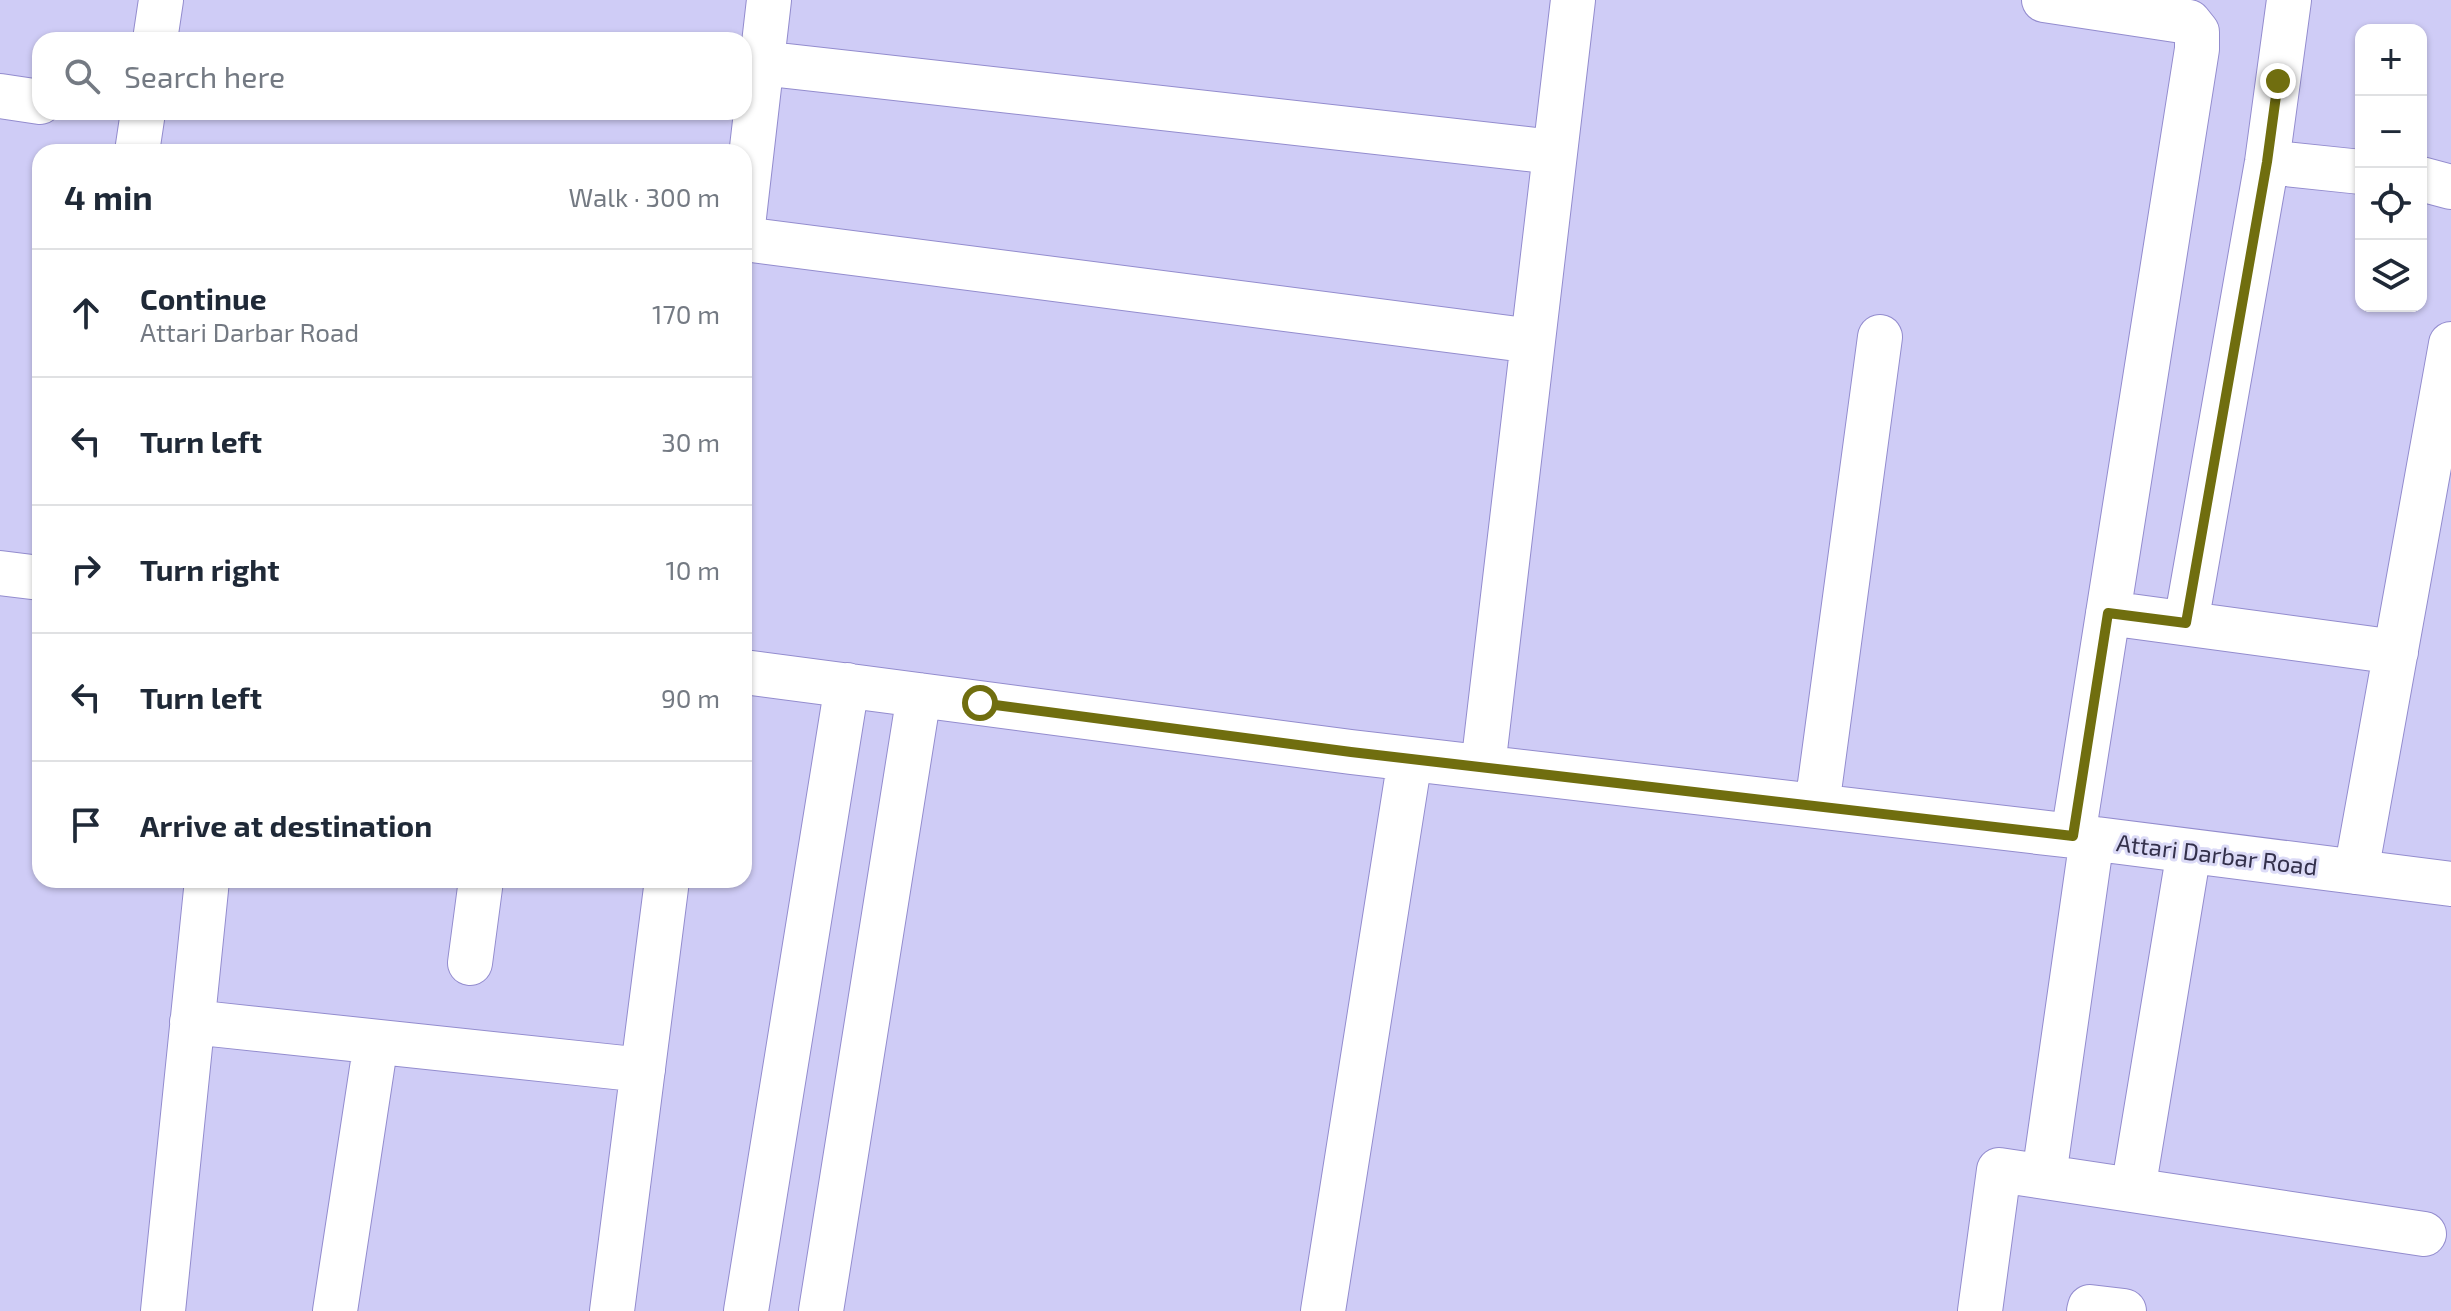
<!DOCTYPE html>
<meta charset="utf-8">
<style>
body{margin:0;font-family:"Exo 2",sans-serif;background:#f2f2f3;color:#1f2937}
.controls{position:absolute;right:24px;top:24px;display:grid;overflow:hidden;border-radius:16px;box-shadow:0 2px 6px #0004}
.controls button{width:72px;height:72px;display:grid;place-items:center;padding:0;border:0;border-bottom:2px solid #e0e1e3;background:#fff;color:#1f2937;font:40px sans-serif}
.stop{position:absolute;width:24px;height:24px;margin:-18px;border:6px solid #706e0f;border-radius:50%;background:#fff}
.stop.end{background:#706e0f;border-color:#fff;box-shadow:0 2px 8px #0008}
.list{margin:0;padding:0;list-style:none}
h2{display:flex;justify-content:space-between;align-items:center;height:104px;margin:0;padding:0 32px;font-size:34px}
h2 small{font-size:26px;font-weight:400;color:#747a83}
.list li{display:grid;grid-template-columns:52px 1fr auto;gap:24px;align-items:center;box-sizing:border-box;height:128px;padding:0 32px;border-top:2px solid #e0e1e3}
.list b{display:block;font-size:30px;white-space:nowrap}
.list p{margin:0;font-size:26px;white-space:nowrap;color:#747a83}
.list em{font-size:26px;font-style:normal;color:#747a83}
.icon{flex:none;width:44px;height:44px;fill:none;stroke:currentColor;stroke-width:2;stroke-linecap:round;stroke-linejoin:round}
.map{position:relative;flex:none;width:2451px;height:1311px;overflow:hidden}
.search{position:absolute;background:#fff;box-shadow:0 2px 6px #0004;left:32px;top:32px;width:720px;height:88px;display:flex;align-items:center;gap:20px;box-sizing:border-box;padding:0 28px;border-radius:24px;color:#747a83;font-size:30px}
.panel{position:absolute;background:#fff;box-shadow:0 2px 6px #0004;left:32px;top:144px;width:720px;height:744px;border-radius:24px}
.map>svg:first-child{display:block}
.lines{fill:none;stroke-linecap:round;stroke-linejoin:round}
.minor-casing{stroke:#938cce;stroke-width:46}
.minor{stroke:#fff;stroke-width:44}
.route{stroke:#706e0f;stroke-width:10}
.labels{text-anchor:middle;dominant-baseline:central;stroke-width:6;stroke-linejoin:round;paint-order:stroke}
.street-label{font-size:24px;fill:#33304b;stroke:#dcdbf7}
</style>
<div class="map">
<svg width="2451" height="1311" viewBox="0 0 2451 1311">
<rect width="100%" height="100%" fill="#cfccf6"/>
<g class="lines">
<defs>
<path id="minor" d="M2044,0L2189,22L2197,32V49L2073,836
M155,40L161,0
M761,63L1554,152
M0,96L40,102
M137,152L143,112
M2267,162L2361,172
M2421,179L2451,187
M744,217L769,0
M744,239L1533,341
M0,573L40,578
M2108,613L2396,652
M2186,623L2267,162L2289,0
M744,672L1351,752L2073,836L2451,884
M1483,767L1573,0
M1817,806L1880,337
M2356,872L2451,344
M470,963L481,880
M192,1022L643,1070
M2044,1176L2092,838
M2133,1190L2189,851
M163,1311L207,880
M335,1311L376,1042
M612,1311L667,880
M746,1311L847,685
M821,1311L919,695
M1323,1311L1410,759
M1980,1311L1999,1170L2424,1234
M2089,1311L2090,1307L2124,1311"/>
</defs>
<use href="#minor" class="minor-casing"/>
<use href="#minor" class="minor"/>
</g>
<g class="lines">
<path class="route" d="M980,703L1351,752L2073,836L2108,613L2186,623L2267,162L2278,81"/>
</g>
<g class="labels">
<g class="street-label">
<text transform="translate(2217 854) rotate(7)">Attari Darbar Road</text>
</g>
</g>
</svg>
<div class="controls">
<button>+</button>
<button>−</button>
<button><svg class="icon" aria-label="locate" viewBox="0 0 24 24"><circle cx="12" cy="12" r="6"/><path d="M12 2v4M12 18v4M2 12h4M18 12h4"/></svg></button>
<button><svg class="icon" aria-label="layers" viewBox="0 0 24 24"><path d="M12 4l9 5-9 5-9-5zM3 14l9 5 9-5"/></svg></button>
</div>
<div class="stop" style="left:980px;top:703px"></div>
<div class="stop end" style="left:2278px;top:81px"></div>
<div class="search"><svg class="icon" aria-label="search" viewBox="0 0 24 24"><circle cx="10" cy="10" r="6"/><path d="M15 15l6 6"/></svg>Search here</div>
<section class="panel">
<h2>4 min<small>Walk · 300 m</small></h2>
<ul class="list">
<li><svg class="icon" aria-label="ahead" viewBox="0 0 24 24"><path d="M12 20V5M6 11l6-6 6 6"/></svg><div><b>Continue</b><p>Attari Darbar Road</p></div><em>170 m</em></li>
<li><svg class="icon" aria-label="left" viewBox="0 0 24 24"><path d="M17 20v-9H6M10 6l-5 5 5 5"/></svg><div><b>Turn left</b></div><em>30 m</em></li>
<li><svg class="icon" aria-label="right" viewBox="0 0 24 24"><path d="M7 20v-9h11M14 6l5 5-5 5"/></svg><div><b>Turn right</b></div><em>10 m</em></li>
<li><svg class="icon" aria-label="left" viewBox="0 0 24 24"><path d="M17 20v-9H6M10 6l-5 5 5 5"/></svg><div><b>Turn left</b></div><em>90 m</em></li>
<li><svg class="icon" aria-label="arrive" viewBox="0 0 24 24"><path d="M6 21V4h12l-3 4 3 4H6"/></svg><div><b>Arrive at destination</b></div></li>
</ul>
</section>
</div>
